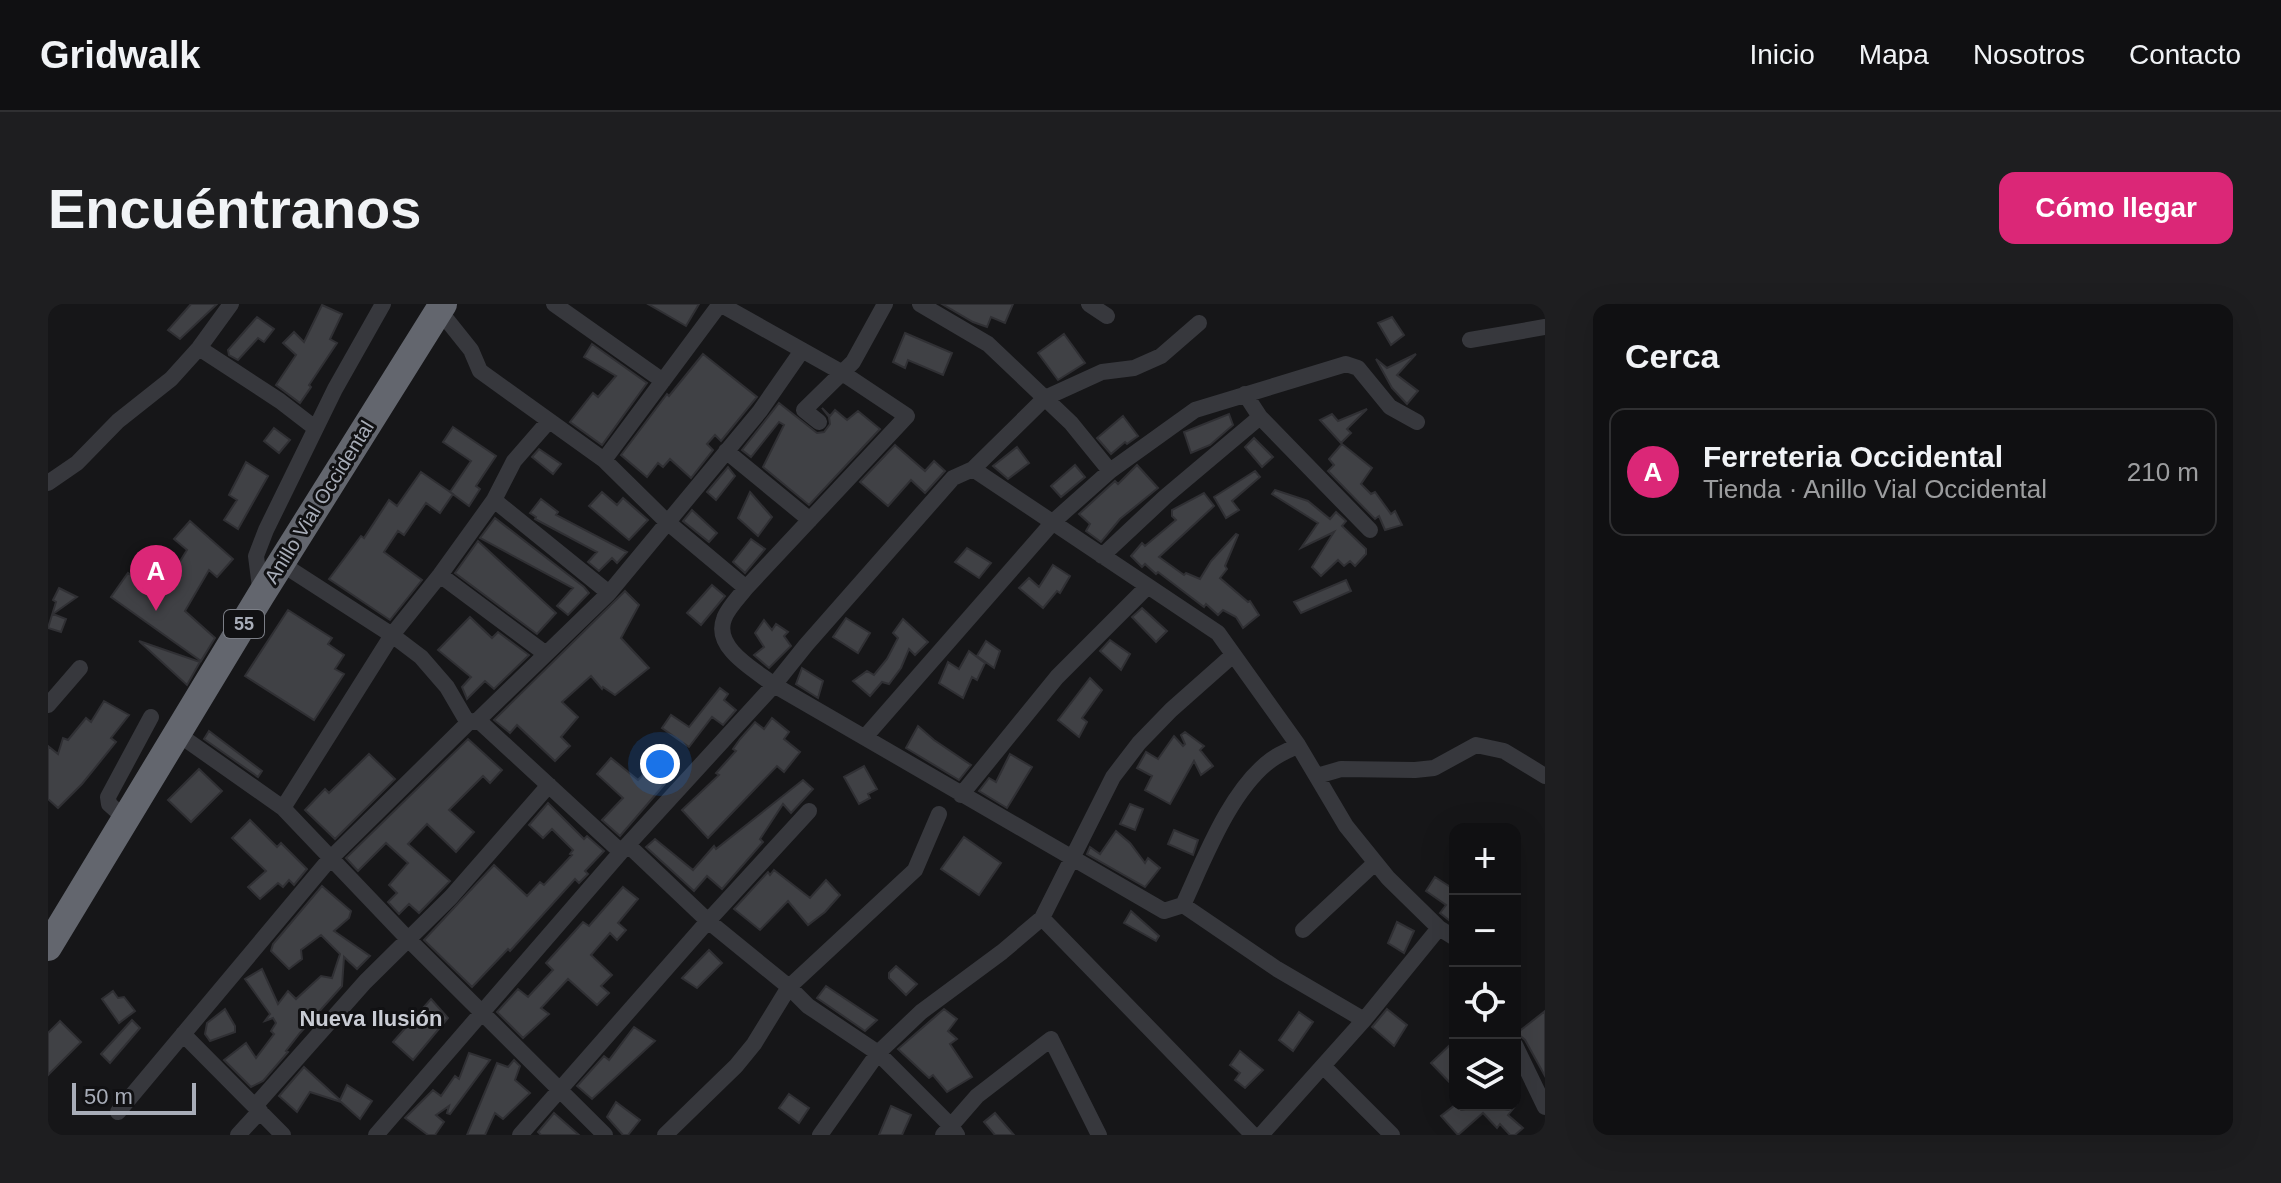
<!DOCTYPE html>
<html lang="es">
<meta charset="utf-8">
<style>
body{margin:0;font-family:Arial,sans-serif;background:#1e1e20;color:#f1f3f6}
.controls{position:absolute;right:24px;bottom:24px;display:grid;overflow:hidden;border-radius:16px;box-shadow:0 8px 32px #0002}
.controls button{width:72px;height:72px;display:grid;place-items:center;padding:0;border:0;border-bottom:2px solid #303032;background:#101012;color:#f1f3f6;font:40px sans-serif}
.scale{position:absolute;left:24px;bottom:20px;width:124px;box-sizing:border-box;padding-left:8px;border:4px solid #a8adb8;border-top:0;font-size:22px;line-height:28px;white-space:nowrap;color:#a8adb8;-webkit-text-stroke:6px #111113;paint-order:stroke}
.you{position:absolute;left:612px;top:460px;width:28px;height:28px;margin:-20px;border:6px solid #fff;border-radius:50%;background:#1a73e8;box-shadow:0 0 0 12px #1a73e833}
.badge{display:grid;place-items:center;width:52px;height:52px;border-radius:50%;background:#db2777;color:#fff;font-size:26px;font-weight:700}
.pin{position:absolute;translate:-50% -66px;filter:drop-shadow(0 2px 4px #0008)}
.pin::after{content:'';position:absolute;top:42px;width:28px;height:24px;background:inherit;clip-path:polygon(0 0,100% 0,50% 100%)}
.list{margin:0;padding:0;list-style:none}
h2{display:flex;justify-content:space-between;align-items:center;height:104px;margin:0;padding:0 32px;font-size:34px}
h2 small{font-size:26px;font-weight:400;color:#9c9d9f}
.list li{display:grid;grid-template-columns:52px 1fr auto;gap:24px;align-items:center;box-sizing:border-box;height:128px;margin:0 16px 16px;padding:0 16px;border:2px solid #303032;border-radius:16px}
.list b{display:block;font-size:30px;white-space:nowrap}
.list p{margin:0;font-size:26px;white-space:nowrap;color:#9c9d9f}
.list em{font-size:26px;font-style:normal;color:#9c9d9f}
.icon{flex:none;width:44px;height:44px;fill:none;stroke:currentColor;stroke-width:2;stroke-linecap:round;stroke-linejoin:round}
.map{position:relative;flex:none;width:1497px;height:831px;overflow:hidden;border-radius:16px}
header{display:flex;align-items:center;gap:48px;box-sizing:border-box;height:112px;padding:0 40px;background:#101012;border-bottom:2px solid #303032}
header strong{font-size:38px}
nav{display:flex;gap:44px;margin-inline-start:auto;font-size:28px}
.intro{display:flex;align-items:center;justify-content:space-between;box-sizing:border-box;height:192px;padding:0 48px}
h1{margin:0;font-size:56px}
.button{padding:20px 36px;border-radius:16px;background:#db2777;color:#fff;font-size:28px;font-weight:700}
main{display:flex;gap:48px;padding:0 48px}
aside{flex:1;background:#101012;border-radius:16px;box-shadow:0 8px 32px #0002}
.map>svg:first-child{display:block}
.building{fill:#404145;stroke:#303034;stroke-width:2}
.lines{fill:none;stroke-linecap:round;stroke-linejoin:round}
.street{stroke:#37383d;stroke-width:16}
.highway{stroke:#63666e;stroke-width:28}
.labels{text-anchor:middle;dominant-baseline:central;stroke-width:6;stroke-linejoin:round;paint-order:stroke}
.shield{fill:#111113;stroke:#7b7e86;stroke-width:2}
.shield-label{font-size:18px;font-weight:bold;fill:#a8adb8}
.street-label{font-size:20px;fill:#a8adb8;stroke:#111113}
.neighbourhood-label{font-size:22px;font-weight:bold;fill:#c9ccd4;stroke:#111113}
</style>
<header>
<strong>Gridwalk</strong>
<nav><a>Inicio</a><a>Mapa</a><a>Nosotros</a><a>Contacto</a></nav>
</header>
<div class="intro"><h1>Encuéntranos</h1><a class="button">Cómo llegar</a></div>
<main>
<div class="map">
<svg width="1497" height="831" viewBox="0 0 1497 831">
<rect width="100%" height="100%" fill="#161618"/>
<path class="building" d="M143,0H169L132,35L120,26Z
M600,0H651L638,22Z
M894,0H965L957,19L943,13L939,23L925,18Z
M274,1L294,10L282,35L289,39L261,81L263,83L252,99L228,81L248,51L235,39L246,28L256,38Z
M209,13L226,25L216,38L210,34L190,56L181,51L180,46Z
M1344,13L1356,31L1343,41L1330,19Z
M857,29L904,49L895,71L860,56L857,64L845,58Z
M1016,30L1037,59L1010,76L990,49Z
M544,40L599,79L554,141L522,118L545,89L550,93L568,72L536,53Z
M655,50L709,93L673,137L667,131L659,140L665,146L643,174L622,155L615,163L610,159L599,173L573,151L619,90L621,92Z
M1368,50L1349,71L1370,87L1359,100L1344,84L1328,55L1339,64Z
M731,99L769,129L776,128L782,120L781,113L774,104L782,112L787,106L799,116L810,107L832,125L761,201L715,163L736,121L731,118L703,153L694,146Z
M1319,105L1299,125L1303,129L1293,139L1272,116L1284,110L1290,117Z
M1181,110L1185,121L1162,141L1143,149L1136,128Z
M1075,112L1090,132L1079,140L1077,138L1063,150L1049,134Z
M405,123L448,152L428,182L432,185L421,202L402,188L423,157L395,138Z
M226,124L242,136L231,149L216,137Z
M1206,134L1225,153L1214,163L1197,143Z
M1294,140L1324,164L1313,180L1323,190L1327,188L1343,210L1347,207L1354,221L1337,226L1331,212L1327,215L1280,167L1286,161L1281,155Z
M847,141L877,167L886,157L897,167L877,189L863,176L840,202L812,178Z
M969,143L981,159L960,175L945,162Z
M491,145L513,160L505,170L484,153Z
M198,158L220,172L190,225L176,216L189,196L181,191Z
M1027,161L1037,173L1013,193L1003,182Z
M1089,161L1110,184L1072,215L1053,238L1038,227L1042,220L1031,210L1067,177L1070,180Z
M680,163L687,172L668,196L659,188Z
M1207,167L1212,173L1184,197L1191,206L1178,214L1166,193Z
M373,168L405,190L392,209L378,199L356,231L350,227L336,248L374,276L342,316L281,275L313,232L316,234L341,196L349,202Z
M1227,186L1260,197L1282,215L1288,208L1298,217L1294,222L1318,245V250L1307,262L1302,257L1296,262L1290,256L1273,272L1264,263L1286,228L1253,244L1270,219L1224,190Z
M554,188L569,201L575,194L600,216L581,236L541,202Z
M702,188L724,213L710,232L690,214Z
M1156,189L1166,202L1111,253L1136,271L1138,269L1152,275L1163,257L1188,230L1190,231L1177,262L1179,265L1172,274L1200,298L1202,297L1211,311L1195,324L1188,313L1175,306L1170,311L1158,300L1156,303L1110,268L1108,270L1097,260L1094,263L1083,252L1094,239L1097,242L1128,216L1124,212V206Z
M493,195L510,208L508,211L579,248L569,259L564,254L551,267L540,258L549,248L487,215L488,213L482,209Z
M644,206L669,229L661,238L635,217Z
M447,214L536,283L541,289L520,311L509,302L525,284L432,234Z
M142,217L185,255L169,273L161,266L137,307L167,334L153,357L63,293L80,269L111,291L139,246L126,235Z
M703,235L717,245L697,269L685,258Z
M430,237L508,309L489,330L407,269Z
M919,244L943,259L931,274L907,258Z
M1005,261L1022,272L1012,289L1009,287L995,304L971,284L981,274L991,283Z
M1298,276L1303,287L1253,309L1246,298Z
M664,281L677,292L653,321L639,309Z
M11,284L29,293L5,310L18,315L13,328L0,324L8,298L5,296Z
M577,287L591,301L573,334L601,364L567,391L555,383L554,385L543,372L514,398L530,413L513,433L522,442L507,457L469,421L462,429L446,416Z
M1094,304L1119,327L1108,338L1084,313Z
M240,306L284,334L280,340L296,351L287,365L296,370L266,416L197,372Z
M422,313L444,334L450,328L481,351L446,385L437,377L419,395L414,383L423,373L390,346Z
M798,314L822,329L810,349L785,333Z
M855,315L880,338L867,351L861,345L853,364L841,380L834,378L822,392L805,377L819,367L826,371L839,355L850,334L845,329Z
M716,316L724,326L728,320L740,328L736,332L743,342L721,364L706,351L716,343L707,329Z
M1062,336L1082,350L1073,366L1052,347Z
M91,337L152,358L139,381Z
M938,337L952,347L946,364L929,352Z
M921,347L937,359L929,376L924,373L915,394L891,379L900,358L911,365Z
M754,364L775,377L770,394L748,380Z
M1042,374L1054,386L1034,414L1039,418L1031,433L1010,416Z
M672,384L680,390L676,396L688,406L675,421L664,413L641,443L614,424L623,411L641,423Z
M56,397L81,411L63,434L68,438L34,480L10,504L0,495V442L10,450L15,434L20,436L38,414L43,418Z
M724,414L741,428L736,435L752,448L736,468L729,462L660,534L634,506L671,471L668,469L688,447L685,445L692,435L707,418L716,425Z
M870,422L886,436L923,461L911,476L858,444Z
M161,427L214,467L210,473L156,435Z
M1137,428L1156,442L1152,446L1165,462L1153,471L1146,457L1122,500L1097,486L1104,472L1089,464L1098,448L1110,455L1126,432L1135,442L1137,440L1133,431Z
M420,435L454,466L442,479L435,472L401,506L426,528L408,548L379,520L360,540L402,577L371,609L361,600L351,610L340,598L349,589L341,581L360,559L338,539L310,567L298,554Z
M321,450L347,475L287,535L257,506L277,485L281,489Z
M962,450L984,463L959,504L931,487L941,474L948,478Z
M563,454L590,476L604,461L621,475L572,532L554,516L575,494L549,470Z
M816,462L829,485L820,490L822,494L811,500L796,473Z
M151,465L174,487L143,518L120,496Z
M755,476L765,485L743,509L735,500L712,535L715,538L674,585L659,572L646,587L598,543L607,535L645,566L666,542L668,545Z
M500,499L536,535L539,532L556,547L537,567L540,570L531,579L527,575L462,647L460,645L424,683L376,636L446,561L479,592L492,578L496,581L524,551L522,550L525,546L504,525L495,534L481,521Z
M1082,500L1095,505L1087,526L1072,520Z
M202,516L229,543L233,539L259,565L246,581L241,576L235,583L230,579L212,595L200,583L218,567L184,534Z
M1126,526L1150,536L1145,551L1120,540Z
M1068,527L1082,539L1097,559L1100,554L1112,564L1097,583L1039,550L1042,543L1052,550Z
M916,533L953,559L931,591L893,565Z
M726,566L762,594L778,576L792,591L777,608L760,621L740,597L712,626L686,605L720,568L722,571Z
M1387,573L1407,586V621L1392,609L1398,601L1378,587Z
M274,582L303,607L301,614L286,627L322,652L309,665L296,653L294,682L252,729L238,747L240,748L215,777L203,783L176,756L198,739L208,754L226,730L223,727L228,719L225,714L217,717L222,710L197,675L214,665L230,700L240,687L248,695L273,672L284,674L292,650L273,631L253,646L254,655L241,665L223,647L225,640Z
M575,583L590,595L570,619L578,626L569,636L562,629L543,651L564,671L553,682L561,689L549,701L520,675L493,704L501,710L475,734L449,708L470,685L480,693L505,666L498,659L535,618L541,622Z
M1083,607L1111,632L1108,637L1076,619Z
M1349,618L1366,627L1356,649L1340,639Z
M661,646L674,659L649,684L634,674Z
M848,662L869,680L858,691L841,674V669Z
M778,682L829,716L817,727L769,694Z
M65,687L70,694L76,693L87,707L71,719L54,695Z
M383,695L400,714L365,756L345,738Z
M177,705L187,722V728L162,737L157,730L159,719Z
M896,705L909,715L900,727L909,735L902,740L924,773L899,788L885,771L881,774L850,745Z
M1339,705L1359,721L1346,742L1324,723Z
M1497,707V772L1477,736L1469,729Z
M1251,708L1265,718L1245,747L1231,736Z
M84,716L92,724L62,759L53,750Z
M12,717L33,738L0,771V729Z
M586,723L607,737L544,795L529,782L556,752L561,756Z
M1407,736V784L1383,759Z
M1192,747L1215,766L1197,784L1187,776L1192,769L1182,761Z
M421,749L442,756L402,810L399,809L401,802L388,811L396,818L387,831H380L357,814L385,786L393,792L407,772L411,775Z
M466,756L472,762L467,776L482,789L455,815L447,809L437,831H419L449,759L460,763Z
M256,763L292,796L299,781L324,797L312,815L293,798L262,788L249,808L231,792Z
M741,790L761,804L751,819L731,804Z
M568,798L592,816L580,831H575L559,813Z
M1407,801H1468L1460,811L1475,824L1467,831H1462L1452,820L1449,824L1435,809L1410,831L1393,812Z
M843,802L863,811L854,831H831Z
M506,809L531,831H493L490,828Z
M947,809L966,831H947L936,818Z"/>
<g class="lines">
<path class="street" d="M506,0L615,77
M872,0L940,40L1023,119L1062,167
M1041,0L1059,12
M391,6L423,46L432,67L556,156L618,217L698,284
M1422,36L1497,23
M151,44L232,97L267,124
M1197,90L1212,113L1322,226
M771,118L756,106L805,58L837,0
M678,147L762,216
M556,156L672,0L793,68L859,112L698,284C691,293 679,305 676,315C665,344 707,366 726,381L1116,607L1135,601C1156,556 1182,486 1223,456C1231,450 1242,446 1250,441
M925,165L1170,329L1250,441L1298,522L1340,574L1391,624L1407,634
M0,179L29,159L70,117L123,75L151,44L183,0
M446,196L561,289
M1054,252L1117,193L1212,113
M234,260L344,331L373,353L399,383L420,419
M392,271L498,350
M213,291L208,252L218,226L287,85L335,0
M0,401L32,364
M430,416L573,548
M130,430L235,504L359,634L557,831
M817,433L1006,217L1062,167L1147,106L1298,60L1310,64L1342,103L1369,118
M1269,472L1293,465L1367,466L1386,464L1428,441L1456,447L1497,472
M913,491L1009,373L1100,282
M235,504L344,331L392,271L446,196L466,157L500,118
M79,516L61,500L60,493L103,413
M580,541L660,617L741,683L760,702L830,749L903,822L909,831
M1135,601L1229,665L1316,716
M994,614L1205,831
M1255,626L1327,559
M135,730L235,831
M1467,741L1497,803
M1275,762L1344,831
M207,802L317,678L403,593L501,481
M70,808L281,556L420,419L430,416L561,289L712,107L753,48
M190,831L212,807
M328,831L573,548L726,381L758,341L905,174L925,165L997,94L1054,68L1086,64L1113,52L1151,19
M472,831L660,617L761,507
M617,831L688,762L706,740L741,683L867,566L891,510
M772,831L830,749L873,708L954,648L994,614L1065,473L1091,439L1123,406L1185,351
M895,831L929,792L1003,735L1051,831
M1213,831L1316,716L1391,624"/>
<path class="highway" d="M0,643L213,291L395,0"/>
</g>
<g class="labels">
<rect class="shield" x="176" y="306" width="40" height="28" rx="6"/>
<g class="shield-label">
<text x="196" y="320">55</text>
</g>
<g class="street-label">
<text transform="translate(271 198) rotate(-58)">Anillo Vial Occidental</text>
</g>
<g class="neighbourhood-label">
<text x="323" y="714">Nueva Ilusión</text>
</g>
</g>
</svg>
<div class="controls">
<button>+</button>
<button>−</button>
<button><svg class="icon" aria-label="locate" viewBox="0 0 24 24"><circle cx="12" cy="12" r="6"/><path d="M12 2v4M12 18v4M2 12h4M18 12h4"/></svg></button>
<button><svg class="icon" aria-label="layers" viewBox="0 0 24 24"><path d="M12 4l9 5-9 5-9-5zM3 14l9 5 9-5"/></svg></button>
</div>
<div class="scale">50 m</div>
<div class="you"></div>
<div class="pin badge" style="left:108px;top:307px">A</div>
</div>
<aside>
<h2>Cerca<small></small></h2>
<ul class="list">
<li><span class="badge">A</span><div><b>Ferreteria Occidental</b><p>Tienda · Anillo Vial Occidental</p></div><em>210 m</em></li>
</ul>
</aside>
</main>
